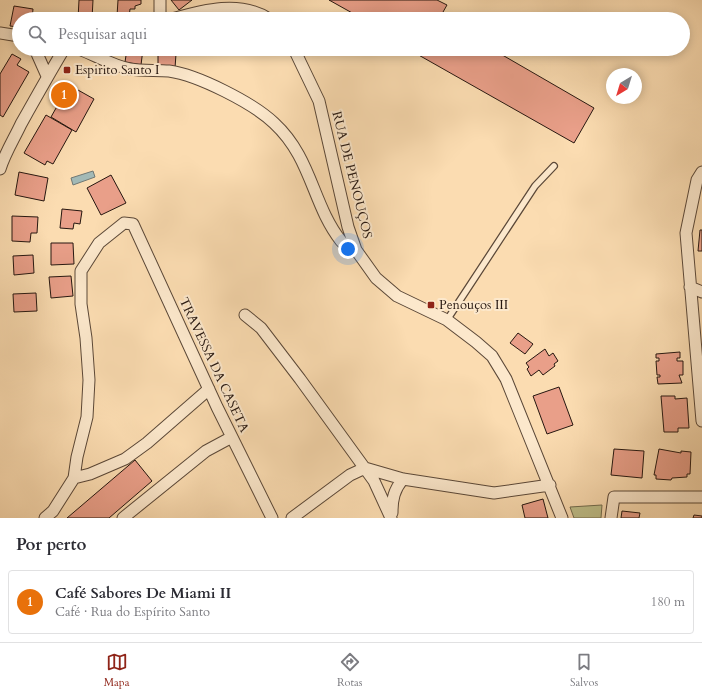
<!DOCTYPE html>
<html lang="pt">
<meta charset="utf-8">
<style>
body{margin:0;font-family:Cardo,serif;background:#f7f7f7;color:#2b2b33}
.compass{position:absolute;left:606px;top:68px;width:36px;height:36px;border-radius:50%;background:#fff;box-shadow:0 2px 10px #0003;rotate:218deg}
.you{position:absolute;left:348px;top:249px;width:14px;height:14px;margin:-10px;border:3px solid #fff;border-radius:50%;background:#1a73e8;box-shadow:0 0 0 6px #1a73e833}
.badge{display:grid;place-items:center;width:26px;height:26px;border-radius:50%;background:#8f2418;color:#fff;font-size:13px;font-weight:700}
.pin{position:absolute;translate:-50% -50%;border:2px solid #fff;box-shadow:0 1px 4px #0006}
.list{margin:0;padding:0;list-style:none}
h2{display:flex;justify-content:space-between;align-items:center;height:52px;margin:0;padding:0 16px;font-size:17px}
h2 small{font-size:13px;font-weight:400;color:#7c7c81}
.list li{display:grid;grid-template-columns:26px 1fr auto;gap:12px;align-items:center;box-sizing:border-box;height:64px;margin:0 8px 8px;padding:0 8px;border:1px solid #e1e1e2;border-radius:4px}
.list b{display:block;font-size:15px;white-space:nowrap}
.list p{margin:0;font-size:13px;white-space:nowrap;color:#7c7c81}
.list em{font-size:13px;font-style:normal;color:#7c7c81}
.icon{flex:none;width:22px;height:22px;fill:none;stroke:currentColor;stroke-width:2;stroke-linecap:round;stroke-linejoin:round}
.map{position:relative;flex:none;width:702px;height:518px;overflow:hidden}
.search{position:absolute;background:#fff;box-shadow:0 2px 10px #0003;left:12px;right:12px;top:12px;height:44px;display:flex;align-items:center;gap:10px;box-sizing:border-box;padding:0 14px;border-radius:22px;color:#7c7c81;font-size:15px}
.sheet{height:124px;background:#fff}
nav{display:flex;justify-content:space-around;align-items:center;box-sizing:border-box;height:56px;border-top:1px solid #e1e1e2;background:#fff;font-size:11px;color:#7c7c81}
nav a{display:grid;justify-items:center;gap:2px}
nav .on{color:#8f2418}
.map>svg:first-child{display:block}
.green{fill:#bfc08b;stroke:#726c4e}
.water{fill:#a2b9b6;stroke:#707874}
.building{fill:#e99f89;stroke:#261710}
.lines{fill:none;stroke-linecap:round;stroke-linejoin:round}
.lane-casing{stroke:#5b4838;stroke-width:8}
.street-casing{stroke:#5b4838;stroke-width:13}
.lane{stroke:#fce8cc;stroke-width:5.5}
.street{stroke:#fce8cc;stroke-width:11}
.poi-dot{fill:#8f2418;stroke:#fce8cc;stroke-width:1.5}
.labels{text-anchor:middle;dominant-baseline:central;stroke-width:4;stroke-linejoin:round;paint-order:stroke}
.poi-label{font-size:13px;fill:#261710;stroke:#fce8cc;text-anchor:start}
.street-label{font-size:13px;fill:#261710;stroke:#fce8cc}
</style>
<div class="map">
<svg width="702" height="518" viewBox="0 0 702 518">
<rect width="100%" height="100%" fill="#fbdcb1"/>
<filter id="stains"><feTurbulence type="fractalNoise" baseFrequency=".005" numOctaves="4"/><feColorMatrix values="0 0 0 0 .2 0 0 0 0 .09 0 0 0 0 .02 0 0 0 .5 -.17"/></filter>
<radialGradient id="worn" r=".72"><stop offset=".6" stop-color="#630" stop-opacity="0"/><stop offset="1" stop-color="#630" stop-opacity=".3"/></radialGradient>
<path class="green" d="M602,505L601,518H574L570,507Z"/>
<path class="water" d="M93,171L95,177L73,185L71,178Z"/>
<path class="building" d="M79,0H93L92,19H78Z
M118,0H141V4L135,6V9H130L129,18L117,16Z
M171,0H192L179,10Z
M329,0H437L447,5L443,12L455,19H363Z
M14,6L33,9L32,19H19V27L10,26Z
M127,49H143L141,65L125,62Z
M408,49H492L594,108L574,143Z
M158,53L176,54L175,68L158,67Z
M12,54L21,59L17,65L29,72L3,117L0,115V74Z
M69,85L94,99L76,132L51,117Z
M46,115L72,130L53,164L47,161L45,165L24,153Z
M19,172L48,178L44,201L15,195Z
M111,175L126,203L101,215L87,188Z
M62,209L82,211L80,224L74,223L73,229L60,228Z
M12,216L38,217L37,233H31L30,242L12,241Z
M700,230H702V251H698Z
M51,243H73L74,264L51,265Z
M33,255L34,273L14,275L13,256Z
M71,276L73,296L51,298L49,277Z
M36,293L37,311L14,312L13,294Z
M518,333L533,344L525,354L510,343Z
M545,349L549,356L553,353L558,361L554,364L555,366L543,375L539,370L531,376L527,369L529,367L526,363Z
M680,352V358H677V361H683V375H679L682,383L658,384L657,377H660V375H657L656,361H659V358H656V354Z
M559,387L573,425L547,434L533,396Z
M661,396H675V399L687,398L689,428H678V432H664Z
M614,449L644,451L642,478L611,475Z
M659,449L681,453V451L691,452L690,474H687V477L672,478L671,480L656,479V475H654Z
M135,460L152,481L109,518H67Z
M543,499L548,518H525L522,505Z
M622,511L640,513L639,518H621Z
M694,515L702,516V518H693Z"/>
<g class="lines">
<defs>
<path id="lane" d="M447,320L535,186L554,166"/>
<path id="street" d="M160,0V19
M172,19C204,10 240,0 269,19
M0,33L19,36
M35,49L47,76
M79,49C95,55 113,66 130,69C142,71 156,70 169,71C198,75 253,103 274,123C312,158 312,204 341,241C344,245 352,248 356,250
M294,49L319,101L348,227L356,250L376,278L397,296L447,320L476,342L492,356L506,379L562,518
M0,169C5,153 14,139 21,124C35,99 49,74 64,49
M702,172L697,180L686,233L702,421
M690,287L702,292
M245,315L261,328L300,379L374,481L391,518
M365,468L403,479L494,493L550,485
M74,478L90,474L125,459L147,443L209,389
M392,513C392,499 394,490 403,479
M45,518L53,511L74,478L77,457L87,417L89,380L86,338L81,304V271L99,243L124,223L133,224L217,407L272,518
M123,518L206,451L232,437
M292,518L350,475L365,468
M611,518L614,497H702"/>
</defs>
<use href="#lane" class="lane-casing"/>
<use href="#street" class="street-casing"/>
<use href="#lane" class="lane"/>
<use href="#street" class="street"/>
</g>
<g class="poi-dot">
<rect x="63" y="66" width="8" height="8" rx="2"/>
<rect x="427" y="301" width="8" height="8" rx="2"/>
</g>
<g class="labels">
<g class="poi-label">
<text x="75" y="70">Espirito Santo I</text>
<text x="439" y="305">Penouços III</text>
</g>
<g class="street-label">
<text transform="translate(352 175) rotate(76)">RUA DE PENOUÇOS</text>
<text transform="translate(214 365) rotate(65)">TRAVESSA DA CASETA</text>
</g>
</g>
<rect width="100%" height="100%" filter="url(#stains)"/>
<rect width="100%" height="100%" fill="url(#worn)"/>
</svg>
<svg class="compass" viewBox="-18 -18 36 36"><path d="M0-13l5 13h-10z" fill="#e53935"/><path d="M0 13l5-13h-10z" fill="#7c7c81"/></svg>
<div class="you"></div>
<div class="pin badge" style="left:64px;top:95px;background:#e8710a">1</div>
<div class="search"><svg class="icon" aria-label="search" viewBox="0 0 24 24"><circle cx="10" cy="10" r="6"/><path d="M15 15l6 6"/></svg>Pesquisar aqui</div>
</div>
<section class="sheet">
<h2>Por perto<small></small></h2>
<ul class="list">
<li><span class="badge" style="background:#e8710a">1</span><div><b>Café Sabores De Miami II</b><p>Café · Rua do Espírito Santo</p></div><em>180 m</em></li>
</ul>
</section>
<nav>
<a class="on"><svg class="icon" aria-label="map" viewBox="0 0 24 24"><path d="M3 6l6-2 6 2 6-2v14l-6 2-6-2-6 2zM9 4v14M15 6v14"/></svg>Mapa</a>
<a><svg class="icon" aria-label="directions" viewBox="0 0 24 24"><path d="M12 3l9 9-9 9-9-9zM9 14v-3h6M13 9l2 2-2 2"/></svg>Rotas</a>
<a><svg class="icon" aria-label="saved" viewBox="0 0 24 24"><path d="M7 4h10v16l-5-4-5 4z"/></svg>Salvos</a>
</nav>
